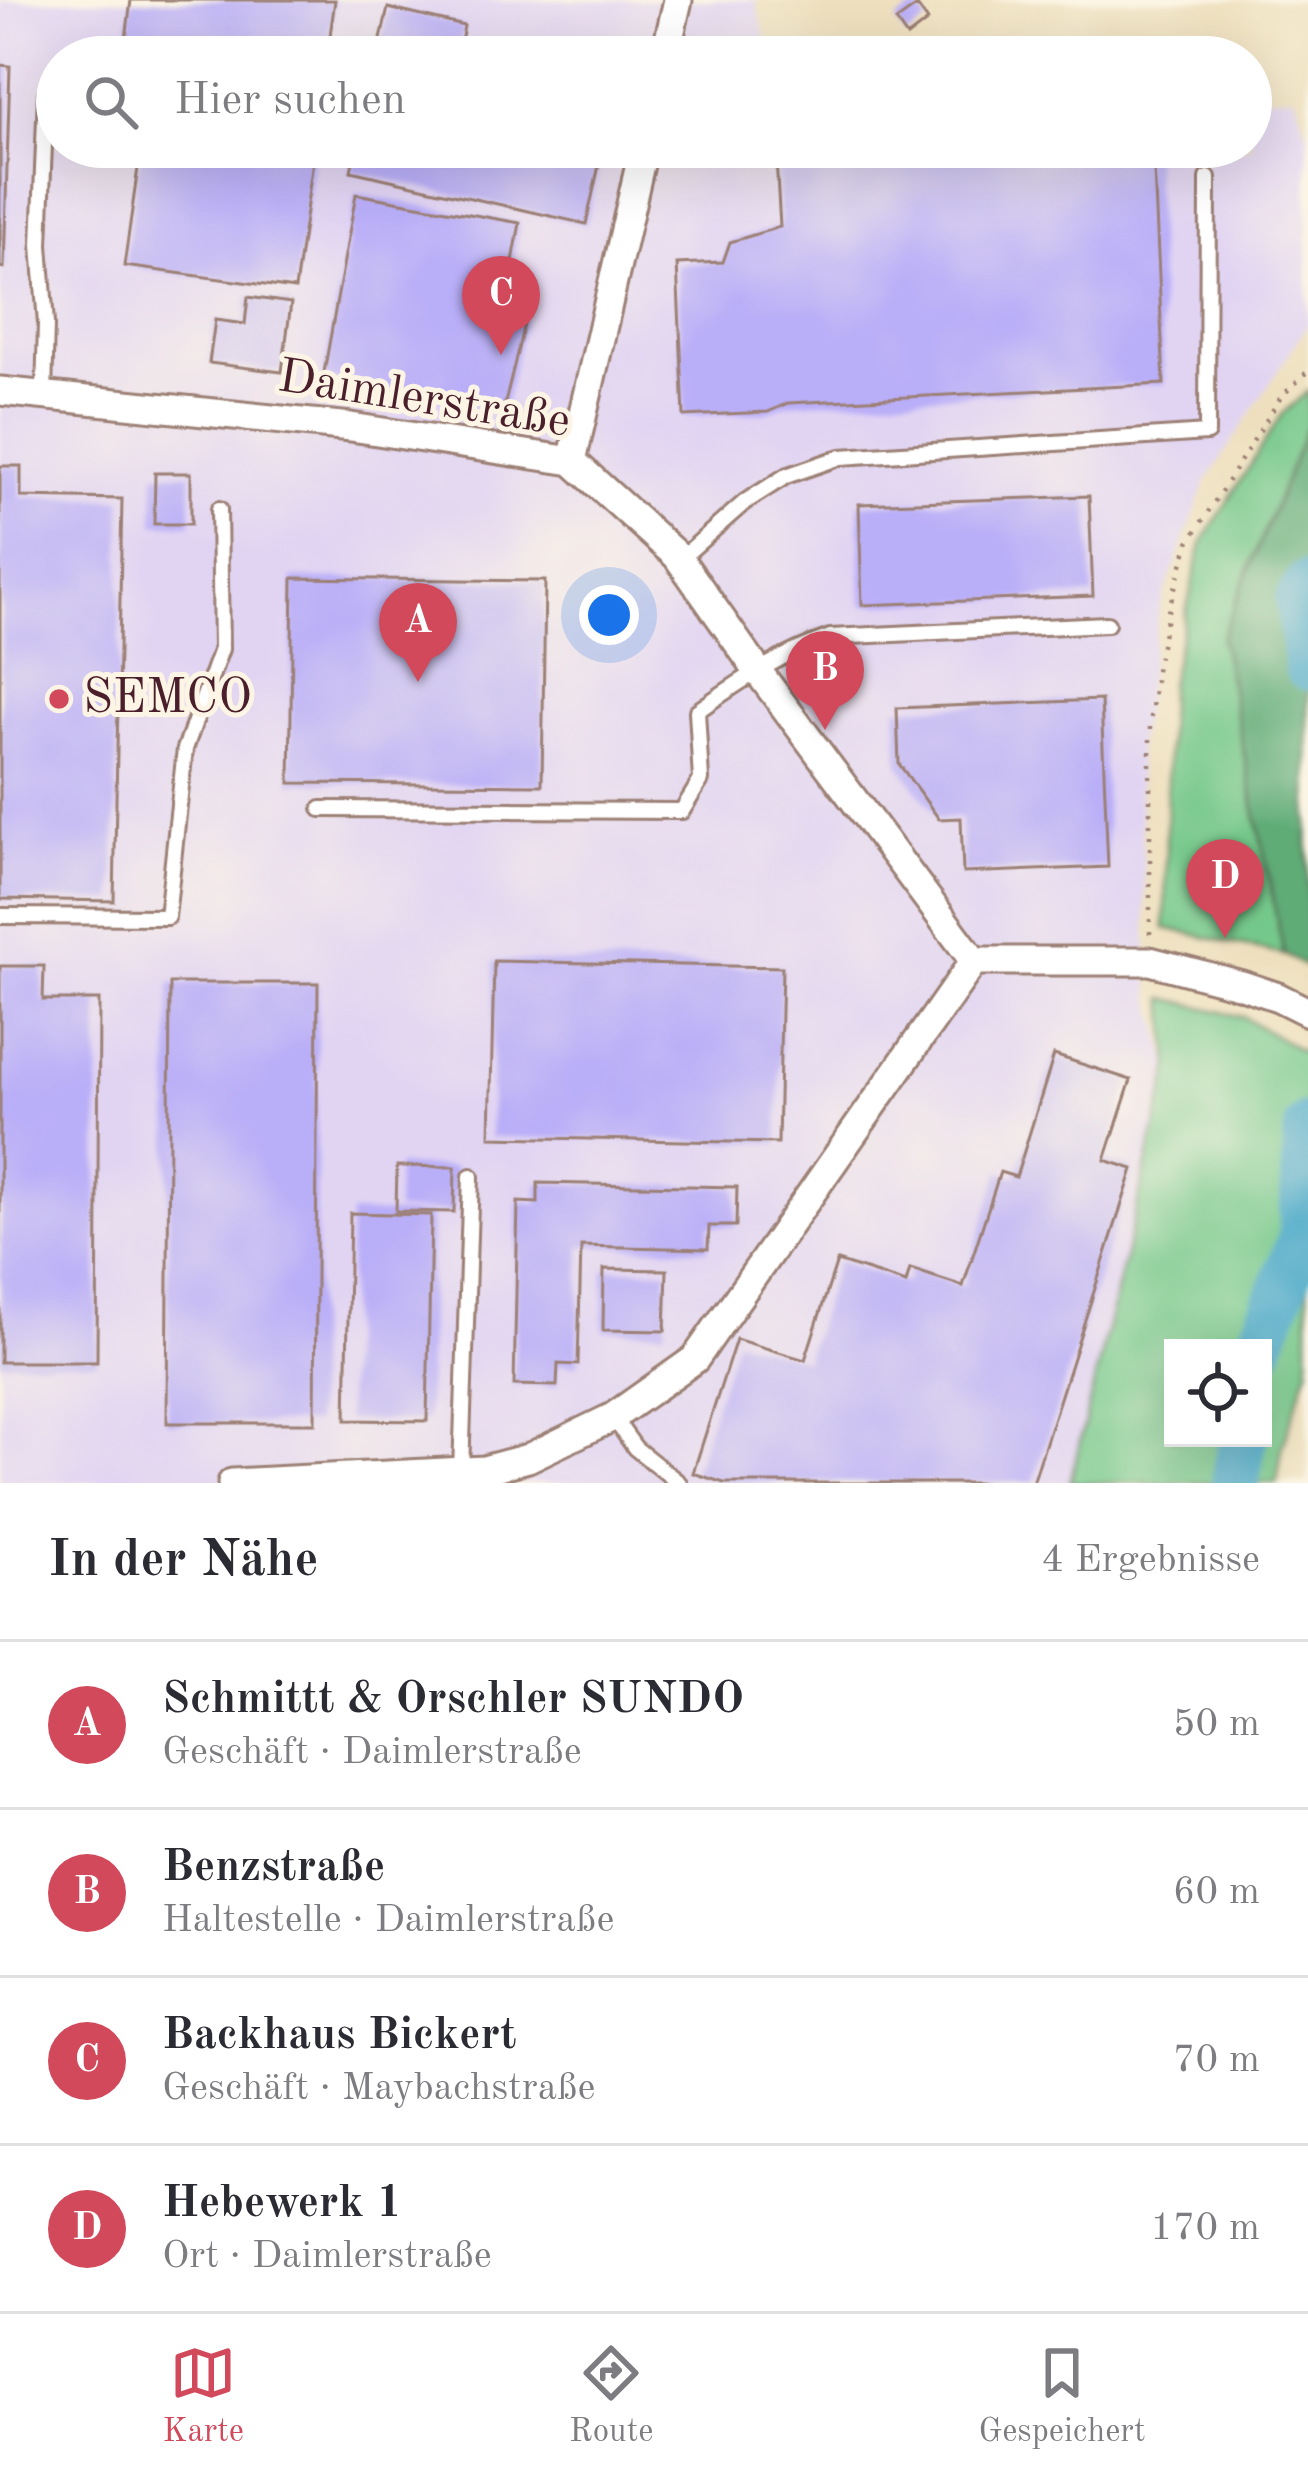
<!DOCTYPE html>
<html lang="de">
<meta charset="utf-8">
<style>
body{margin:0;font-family:"Old Standard TT",serif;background:#f2f2f3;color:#2b2b33}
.controls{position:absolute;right:36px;bottom:36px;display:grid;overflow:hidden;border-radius:0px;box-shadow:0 12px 48px #0002}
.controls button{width:108px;height:108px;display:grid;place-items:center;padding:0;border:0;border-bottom:3px solid #e1e1e2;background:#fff;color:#2b2b33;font:60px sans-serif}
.you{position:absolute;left:609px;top:615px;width:42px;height:42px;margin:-30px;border:9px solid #fff;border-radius:50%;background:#1a73e8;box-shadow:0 0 0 18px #1a73e833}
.badge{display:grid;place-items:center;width:78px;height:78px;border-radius:50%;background:#d1495b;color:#fff;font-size:39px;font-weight:700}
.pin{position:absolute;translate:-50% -99px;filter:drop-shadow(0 3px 6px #0008)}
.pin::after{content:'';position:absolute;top:63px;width:42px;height:36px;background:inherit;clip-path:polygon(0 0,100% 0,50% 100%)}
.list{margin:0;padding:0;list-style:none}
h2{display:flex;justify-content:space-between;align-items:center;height:156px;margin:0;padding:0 48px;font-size:51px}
h2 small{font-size:39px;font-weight:400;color:#7c7c81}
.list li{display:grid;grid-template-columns:78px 1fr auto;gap:36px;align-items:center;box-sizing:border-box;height:168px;padding:0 48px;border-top:3px solid #e1e1e2}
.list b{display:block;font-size:45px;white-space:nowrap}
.list p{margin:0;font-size:39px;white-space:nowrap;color:#7c7c81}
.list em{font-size:39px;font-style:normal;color:#7c7c81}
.icon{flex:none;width:66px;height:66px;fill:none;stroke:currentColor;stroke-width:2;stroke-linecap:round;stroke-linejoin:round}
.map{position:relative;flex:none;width:1308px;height:1483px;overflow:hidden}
.search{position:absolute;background:#fff;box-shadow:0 12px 48px #0002;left:36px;right:36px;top:36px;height:132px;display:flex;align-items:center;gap:30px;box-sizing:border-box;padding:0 42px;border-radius:66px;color:#7c7c81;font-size:45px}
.sheet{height:828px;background:#fff}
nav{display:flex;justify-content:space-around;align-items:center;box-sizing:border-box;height:168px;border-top:3px solid #e1e1e2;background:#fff;font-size:33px;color:#7c7c81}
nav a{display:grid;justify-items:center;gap:6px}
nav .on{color:#d1495b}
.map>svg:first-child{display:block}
.built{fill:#e1d4f3}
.green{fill:#74c88b;stroke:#5f745b;stroke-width:3;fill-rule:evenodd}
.forest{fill:#5fac77;stroke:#546651;stroke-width:3}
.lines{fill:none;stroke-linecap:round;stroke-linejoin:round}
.river{stroke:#4aa9c9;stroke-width:48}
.building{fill:#b9aef8}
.service-casing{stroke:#9c8074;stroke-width:20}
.minor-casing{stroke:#9c8074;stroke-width:33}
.path{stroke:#9c8074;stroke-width:4.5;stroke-dasharray:3 9;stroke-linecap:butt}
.service{stroke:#fff;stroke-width:14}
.minor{stroke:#fff;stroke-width:27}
.poi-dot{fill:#d1495b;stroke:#fcf5e5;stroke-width:4.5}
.labels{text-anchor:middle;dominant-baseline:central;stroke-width:10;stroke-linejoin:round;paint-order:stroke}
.street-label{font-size:48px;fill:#4a1f2b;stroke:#fcf5e5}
.poi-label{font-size:48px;fill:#4a1f2b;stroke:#fcf5e5;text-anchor:start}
</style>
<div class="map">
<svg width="1308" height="1483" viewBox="0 0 1308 1483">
<rect width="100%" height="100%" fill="#fcf5e5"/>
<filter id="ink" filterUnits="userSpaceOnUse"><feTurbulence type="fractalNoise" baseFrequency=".00833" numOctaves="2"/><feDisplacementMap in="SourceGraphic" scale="24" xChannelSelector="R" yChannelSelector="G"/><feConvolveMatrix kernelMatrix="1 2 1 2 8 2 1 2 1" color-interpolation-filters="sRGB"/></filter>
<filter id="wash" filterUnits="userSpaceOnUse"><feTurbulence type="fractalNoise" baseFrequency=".004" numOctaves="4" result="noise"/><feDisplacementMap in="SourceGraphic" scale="48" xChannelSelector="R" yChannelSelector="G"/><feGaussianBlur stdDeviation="2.7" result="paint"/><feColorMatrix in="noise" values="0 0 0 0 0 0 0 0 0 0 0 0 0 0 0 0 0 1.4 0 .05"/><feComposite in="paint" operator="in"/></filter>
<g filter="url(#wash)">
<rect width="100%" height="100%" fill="#eee0be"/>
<path class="built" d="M0,0H755L770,57H57V147H1251V97L1295,95L1308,136V324L1206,482L1159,608L1137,746L1150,989L1170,1069L1070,1483H0Z"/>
<path class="green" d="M1308,391V424L1221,638L1284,955L1165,928L1168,688L1202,543L1281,415Z
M1165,998L1243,1017L1308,1055V1368L1282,1449L1277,1483H1070L1170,1069ZM1263,1348V1438H1173V1348Z"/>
<path class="forest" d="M1308,424V968L1284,955L1221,638Z"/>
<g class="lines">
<path class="river" d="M1308,585L1299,601L1308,667
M1259,1348L1302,1238L1308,1127
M1235,1483L1243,1438"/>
</g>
<g id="blocks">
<path class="building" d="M131,0H335L327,57H153L154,51L125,47Z
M917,6L928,21L907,37L896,21Z
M388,8L464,26L461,42L520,57H377Z
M534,41L596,55V57H531Z
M0,65L10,66L4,268L0,267Z
M141,147H315L295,289L124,266Z
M356,147H603L586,224L351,171Z
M1036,147H1153L1164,384L788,403L768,412L684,416L677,264L723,262L730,242L780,227L776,159Z
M356,194L520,223L503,316L525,320L504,407L323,378Z
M248,297L291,303L282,372L209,363L215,320L245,324Z
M0,466H21V497L122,499L114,901L0,899Z
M155,473H191V524H154Z
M1089,496L1093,596L862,605L859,504Z
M293,578L545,581L542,785L290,783Z
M1101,700L1108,867L963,873L961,818L939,819L899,764L897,708Z
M494,961L782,967L778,1143L490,1137Z
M0,966H44L43,1000H99L97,1362H0Z
M170,983H318L315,1423H167Z
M1054,1055L1131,1080L1105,1160L1133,1169L1033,1483H724L693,1473L736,1339L805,1360L837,1261L906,1283L910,1269L963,1286L1000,1172L1016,1177Z
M397,1166L455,1167L454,1212L396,1211Z
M538,1183L737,1187L736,1226H709L708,1249L581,1246L578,1365L558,1364L557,1386L514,1385L518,1202L538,1203Z
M350,1213L431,1215L427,1421L346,1420Z
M604,1269L667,1270L665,1331L603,1330Z"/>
</g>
</g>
<g filter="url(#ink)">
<use href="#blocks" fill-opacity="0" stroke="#9c8074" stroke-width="3"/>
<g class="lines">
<defs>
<path id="service" d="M44,394L46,324L40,245L46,93
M679,560L745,502L786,476L841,457L1207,433L1208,178
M321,809L682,811L701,780L697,711C744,679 776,656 830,637L1107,624
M0,916L167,917L185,749L221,649L219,509
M613,1417L635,1448L679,1483
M461,1471L471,1176"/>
<path id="minor" d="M665,57L678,0
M0,391L351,427L572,461L677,556L757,670L974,961
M572,461L644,147
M974,961H1150L1242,985L1278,997L1308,1012
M232,1483L484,1470L528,1458L613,1417L695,1359L974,961"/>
</defs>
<use href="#service" class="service-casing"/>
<use href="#minor" class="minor-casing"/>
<path class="path" d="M1150,934V727L1156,670L1169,607L1189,542L1281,397L1308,371"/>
<use href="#service" class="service"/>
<use href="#minor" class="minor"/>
</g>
</g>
<circle class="poi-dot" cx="59" cy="699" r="12"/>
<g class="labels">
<g class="street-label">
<text transform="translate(424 400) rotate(9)">Daimlerstraße</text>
</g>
<g class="poi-label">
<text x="83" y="699">SEMCO</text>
</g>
</g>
</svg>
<div class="controls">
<button><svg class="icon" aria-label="locate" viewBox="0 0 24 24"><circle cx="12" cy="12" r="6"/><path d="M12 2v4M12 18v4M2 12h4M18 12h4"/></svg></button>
</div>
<div class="you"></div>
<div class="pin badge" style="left:418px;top:682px">A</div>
<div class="pin badge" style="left:825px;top:730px">B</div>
<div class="pin badge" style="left:501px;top:355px">C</div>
<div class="pin badge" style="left:1225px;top:938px">D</div>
<div class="search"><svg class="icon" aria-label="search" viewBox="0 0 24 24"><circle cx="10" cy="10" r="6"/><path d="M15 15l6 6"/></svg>Hier suchen</div>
</div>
<section class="sheet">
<h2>In der Nähe<small>4 Ergebnisse</small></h2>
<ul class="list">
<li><span class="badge">A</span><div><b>Schmittt &amp; Orschler SUNDO</b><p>Geschäft · Daimlerstraße</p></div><em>50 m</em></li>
<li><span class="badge">B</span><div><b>Benzstraße</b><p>Haltestelle · Daimlerstraße</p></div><em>60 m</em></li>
<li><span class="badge">C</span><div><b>Backhaus Bickert</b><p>Geschäft · Maybachstraße</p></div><em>70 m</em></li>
<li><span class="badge">D</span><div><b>Hebewerk 1</b><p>Ort · Daimlerstraße</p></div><em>170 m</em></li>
</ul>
</section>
<nav>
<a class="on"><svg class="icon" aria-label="map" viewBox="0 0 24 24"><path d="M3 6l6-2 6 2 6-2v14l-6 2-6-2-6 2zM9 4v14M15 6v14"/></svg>Karte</a>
<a><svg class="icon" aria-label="directions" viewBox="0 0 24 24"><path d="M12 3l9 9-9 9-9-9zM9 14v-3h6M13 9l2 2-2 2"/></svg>Route</a>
<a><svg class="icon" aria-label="saved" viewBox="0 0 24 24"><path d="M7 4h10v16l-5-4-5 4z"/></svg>Gespeichert</a>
</nav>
